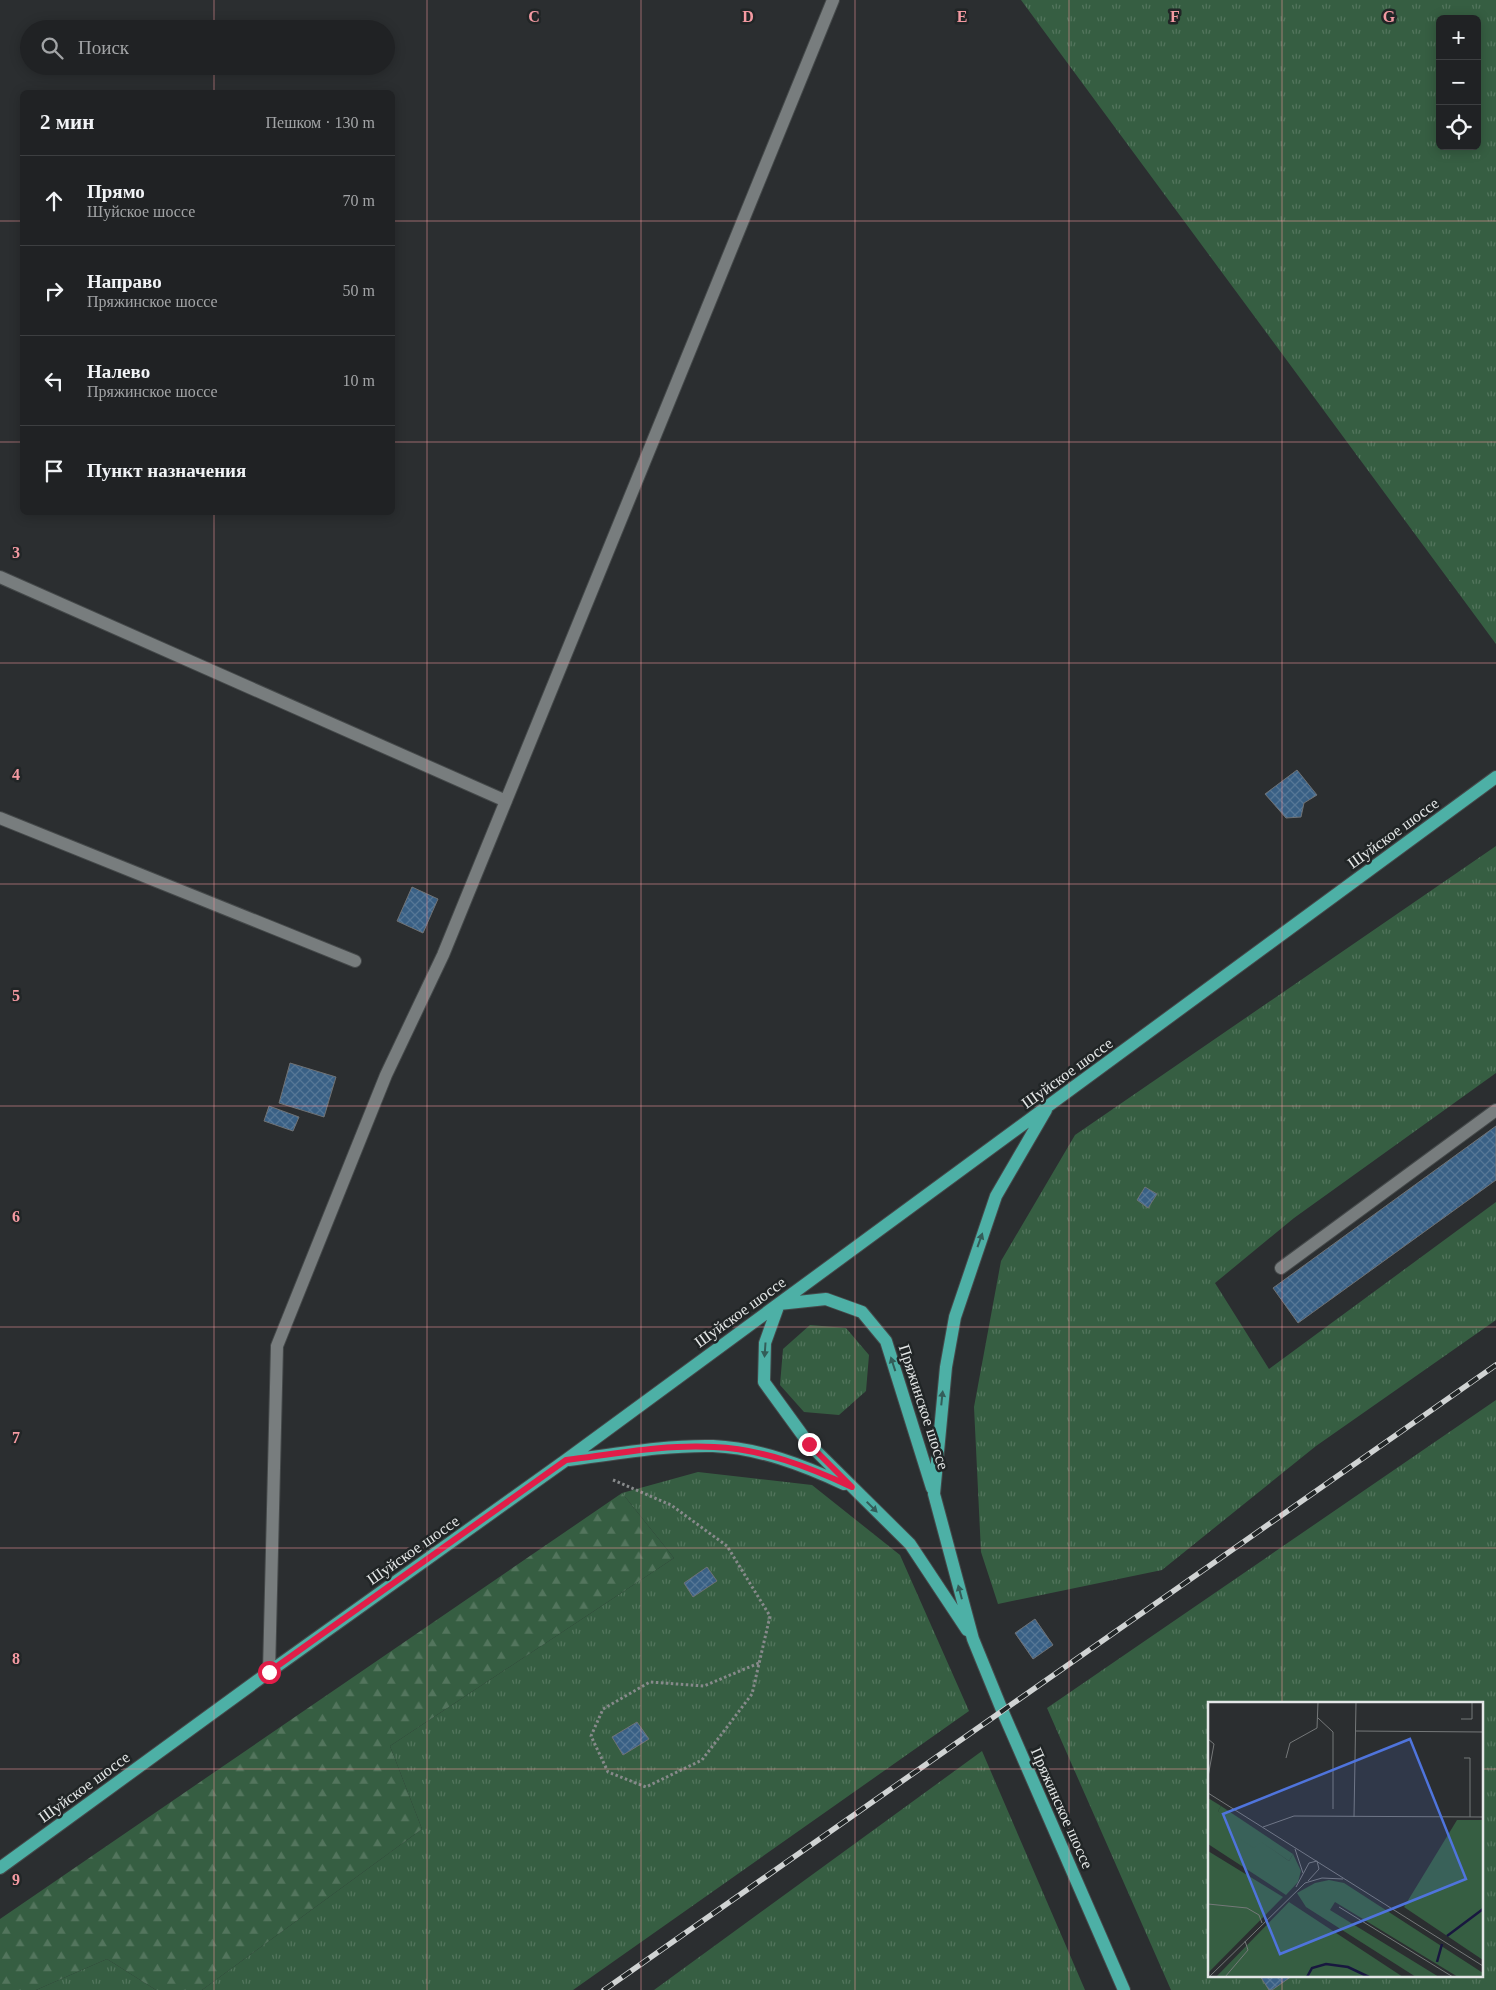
<!DOCTYPE html>
<html lang="ru">
<meta charset="utf-8">
<style>
body{margin:0;font-family:Georgia,serif;background:#282a2c;color:#f1f3f6}
.controls{position:absolute;right:15px;top:15px;display:grid;overflow:hidden;border-radius:8px;box-shadow:0 2px 12px #0003}
.controls button{width:45px;height:45px;display:grid;place-items:center;padding:0;border:0;border-bottom:1px solid #3d3f41;background:#202224;color:#f1f3f6;font:25px sans-serif}
.stop{position:absolute;width:15px;height:15px;margin:-11px;border:4px solid #e11d48;border-radius:50%;background:#fff}
.stop.end{background:#e11d48;border-color:#fff;box-shadow:0 1px 5px #0008}
.list{margin:0;padding:0;list-style:none}
h2{display:flex;justify-content:space-between;align-items:center;height:65px;margin:0;padding:0 20px;font-size:21px}
h2 small{font-size:16px;font-weight:400;color:#a2a4a6}
.list li{display:grid;grid-template-columns:32px 1fr auto;gap:15px;align-items:center;box-sizing:border-box;height:90px;padding:0 20px;border-top:1px solid #3d3f41}
.list b{display:block;font-size:19px;white-space:nowrap}
.list p{margin:0;font-size:16px;white-space:nowrap;color:#a2a4a6}
.list em{font-size:16px;font-style:normal;color:#a2a4a6}
.icon{flex:none;width:28px;height:28px;fill:none;stroke:currentColor;stroke-width:2;stroke-linecap:round;stroke-linejoin:round}
.map{position:relative;flex:none;width:1496px;height:1990px;overflow:hidden}
.search{position:absolute;background:#202224;box-shadow:0 2px 12px #0003;left:20px;top:20px;width:375px;height:55px;display:flex;align-items:center;gap:12px;box-sizing:border-box;padding:0 18px;border-radius:28px;color:#a2a4a6;font-size:19px}
.panel{position:absolute;background:#202224;box-shadow:0 2px 12px #0003;left:20px;top:90px;width:375px;height:425px;border-radius:8px}
.map>svg:first-child{display:block}
.grass{fill:url(#grass-tufts);fill-rule:evenodd}
.forest{fill:url(#forest-firs)}
.building{fill:url(#building-cross-hatch);stroke:#6f7275}
.lines{fill:none;stroke-linecap:round;stroke-linejoin:round}
.lane-casing{stroke:#45494a;stroke-width:14}
.primary-casing{stroke:#45494a;stroke-width:14}
.path{stroke:#878a8b;stroke-width:3;stroke-dasharray:2.5 2.5;stroke-linecap:butt}
.lane{stroke:#787d7e;stroke-width:12}
.primary{stroke:#4db0a6;stroke-width:12}
.rail-casing{stroke:#d0d3d3;stroke-width:5.5}
.rail{stroke:#212526;stroke-width:4;stroke-dasharray:11;stroke-linecap:butt}
.oneway{fill:#335d59}
.route{stroke:#e11d48;stroke-width:6}
.grid{fill:none;stroke:#f49aa2;stroke-width:1;stroke-opacity:0.55}
.labels{text-anchor:middle;dominant-baseline:central;stroke-width:5;stroke-linejoin:round;paint-order:stroke}
.street-label{font-size:16px;fill:#e4e7e7;stroke:#212526}
.inset-river{fill:none;stroke:#18173f;stroke-width:2.5}
.inset-road{fill:none;stroke:#757879;stroke-width:1}
.view{fill:#4f74dc;fill-opacity:0.15;stroke:#4f74dc;stroke-width:2.5}
.inset-edge{fill:none;stroke:#e4e7e7;stroke-width:2.5}
.grid-label{font-size:16px;text-anchor:middle;font-weight:bold;fill:#f49aa2;stroke:#212526;stroke-width:5;stroke-linejoin:round;paint-order:stroke}
</style>
<div class="map">
<svg width="1496" height="1990" viewBox="0 0 1496 1990">
<defs>
<pattern id="grass-tufts" width="24" height="20" patternUnits="userSpaceOnUse" patternTransform="scale(1.25)"><rect width="24" height="20" fill="#365e42"/><path d="M3 7l-1-3M5 7V3M7 7l1-3M15 17l-1-3M17 17v-4M19 17l1-3" fill="none" stroke="#53755d"/></pattern>
<pattern id="forest-firs" width="22" height="20" patternUnits="userSpaceOnUse" patternTransform="scale(1.25)"><rect width="22" height="20" fill="#365e42"/><path d="M5 1l3.5 6h-7zM16 11l3.5 6h-7z" fill="#53755d"/></pattern>
<pattern id="building-cross-hatch" width="8" height="8" patternUnits="userSpaceOnUse" patternTransform="scale(1.25)"><rect width="8" height="8" fill="#396085"/><path d="M0 0l8 8M0 8l8-8" fill="none" stroke="#567796"/></pattern>
</defs>
<rect width="100%" height="100%" fill="#2b2e30"/>
<path class="grass" d="M1021,0H1496V644ZM1440,19H1477V146H1440Z
M1496,846V1073L1294,1218L1215,1283L1269,1369L1496,1202V1320L1316,1446L1162,1570L998,1604L981,1552L974,1407L1001,1261L1075,1135Z
M810,1325L846,1328L869,1355L866,1391L839,1415L804,1412L780,1385L783,1349Z
M1496,1400V1990H1171L1047,1708ZM1210,1704H1482V1976H1210Z
M698,1472L812,1485L900,1555L969,1711L573,1990H202L422,1829L390,1746L674,1558L622,1493Z
M982,1751L1085,1990H654Z
M107,1959L156,1990H36Z"/>
<path class="forest" d="M622,1493L674,1558L390,1746L422,1829L202,1990H156L107,1959L36,1990H0V1919Z"/>
<path class="building" d="M1297,770L1317,795L1304,803L1301,817L1286,818L1265,794Z
M412,887L438,899L423,933L397,921Z
M290,1063L336,1077L324,1117L279,1103Z
M269,1106L299,1117L293,1131L264,1121Z
M1496,1126V1180L1298,1323L1273,1288Z
M1145,1187L1157,1194L1148,1208L1137,1200Z
M707,1567L717,1581L693,1597L684,1583Z
M1035,1619L1053,1645L1033,1659L1015,1633Z
M637,1722L649,1739L623,1755L612,1737Z
M1260,1976H1292L1272,1990H1269Z"/>
<g class="lines">
<defs>
<path id="lane" d="M0,577L506,801
M0,818L355,961
M1281,1268L1496,1110
M269,1672L277,1346L386,1075L443,955L833,0"/>
<path id="primary" d="M1046,1110L996,1196L955,1317L946,1367L934,1494L973,1639L1002,1710L1124,1990
M779,1304L765,1343L764,1382L809,1444L910,1544L967,1630
M779,1304L826,1299L862,1312L886,1341L932,1488
M569,1460C616,1454 665,1445 713,1446C759,1448 803,1465 844,1484
M0,1868L269,1672L566,1460L1496,777"/>
</defs>
<use href="#lane" class="lane-casing"/>
<use href="#primary" class="primary-casing"/>
<path class="path" d="M613,1480L671,1505L727,1546L770,1616L752,1694L702,1760L646,1787L608,1772L591,1736L603,1709L650,1682L704,1686L759,1663"/>
<use href="#lane" class="lane"/>
<use href="#primary" class="primary"/>
<defs>
<path id="rail" d="M604,1990L1496,1365"/>
</defs>
<use href="#rail" class="rail-casing"/>
<use href="#rail" class="rail"/>
</g>
<defs><path id="oneway-solid" d="M-6-.8H1V-3.2L6.5 0L1 3.2V.8H-6Z" transform="scale(1.25)"/></defs>
<g class="oneway">
<use href="#oneway-solid" transform="translate(980 1240) rotate(-70)"/>
<use href="#oneway-solid" transform="translate(765 1350) rotate(94)"/>
<use href="#oneway-solid" transform="translate(893 1364) rotate(-108)"/>
<use href="#oneway-solid" transform="translate(942 1398) rotate(-84)"/>
<use href="#oneway-solid" transform="translate(872 1507) rotate(45)"/>
<use href="#oneway-solid" transform="translate(960 1592) rotate(-105)"/>
</g>
<g class="lines">
<path class="route" d="M269,1672L566,1460C614,1454 666,1444 714,1447C763,1449 809,1467 852,1487L809,1444"/>
</g>
<path class="grid" d="M214,0V29M427,0V1990M641,0V1990M855,0V1990M1069,0V1990M1282,0V1704M214,66V92M0,221H22M392,221H1496M0,442H22M392,442H1496M214,512V1990M0,663H1496M0,884H1496M0,1106H1496M0,1327H1496M0,1548H1496M0,1769H1210M1482,1769H1496M1282,1976V1990"/>
<g class="labels">
<g class="street-label">
<text transform="translate(1393 833) rotate(-36)">Шуйское шоссе</text>
<text transform="translate(1067 1073) rotate(-36)">Шуйское шоссе</text>
<text transform="translate(740 1312) rotate(-36)">Шуйское шоссе</text>
<text transform="translate(924 1407) rotate(72)">Пряжинское шоссе</text>
<text transform="translate(413 1550) rotate(-35)">Шуйское шоссе</text>
<text transform="translate(84 1787) rotate(-36)">Шуйское шоссе</text>
<text transform="translate(1062 1808) rotate(66)">Пряжинское шоссе</text>
</g>
</g>
<g transform="translate(1208 1702)">
<rect width="275" height="275" fill="#2b2e30"/>
<path d="M0,96L13,104L10,109L81,159L85,152L93,169L90,180L78,193L0,142ZM249,118H275V258L196,205ZM0,149L75,195L0,271ZM121,178L136,181L275,271V275H250L127,200L122,208L231,275H208L98,205L89,191L107,181ZM81,200L195,275H8Z" fill="#365e42"/>
<path d="M13,104L85,152L81,159L53,140L46,146L21,130L22,121L10,109Z" fill="#365e42"/>
<path class="inset-river" d="M239,234L275,207M229,260L234,242M99,275L104,266L118,262L140,265L161,275"/>
<path class="inset-road" d="M110,16L125,30V107M253,17H264V0M148,29L275,30M0,37L6,42L0,75M78,56L82,41L109,26L110,0M256,56H262V115M0,91L275,264M146,115L148,0M55,125L86,114L275,115M87,147L95,171M100,179L111,167L109,159M88,185L101,161L109,159M0,202L39,206L51,213L54,221M131,205L245,275M1,275L97,181L114,176L135,177M17,275L40,248L37,239"/>
<path class="view" d="M202,37L258,177L72,252L15,112Z"/>
<rect width="275" height="275" class="inset-edge"/>
</g>
<g class="grid-label">
<text x="534" y="22">C</text>
<text x="748" y="22">D</text>
<text x="962" y="22">E</text>
<text x="1175" y="22">F</text>
<text x="1389" y="22">G</text>
<text x="16" y="558">3</text>
<text x="16" y="780">4</text>
<text x="16" y="1001">5</text>
<text x="16" y="1222">6</text>
<text x="16" y="1443">7</text>
<text x="16" y="1664">8</text>
<text x="16" y="1885">9</text>
</g>
</svg>
<div class="controls">
<button>+</button>
<button>−</button>
<button><svg class="icon" aria-label="locate" viewBox="0 0 24 24"><circle cx="12" cy="12" r="6"/><path d="M12 2v4M12 18v4M2 12h4M18 12h4"/></svg></button>
</div>
<div class="stop" style="left:269px;top:1672px"></div>
<div class="stop end" style="left:809px;top:1444px"></div>
<div class="search"><svg class="icon" aria-label="search" viewBox="0 0 24 24"><circle cx="10" cy="10" r="6"/><path d="M15 15l6 6"/></svg>Поиск</div>
<section class="panel">
<h2>2 мин<small>Пешком · 130 m</small></h2>
<ul class="list">
<li><svg class="icon" aria-label="ahead" viewBox="0 0 24 24"><path d="M12 20V5M6 11l6-6 6 6"/></svg><div><b>Прямо</b><p>Шуйское шоссе</p></div><em>70 m</em></li>
<li><svg class="icon" aria-label="right" viewBox="0 0 24 24"><path d="M7 20v-9h11M14 6l5 5-5 5"/></svg><div><b>Направо</b><p>Пряжинское шоссе</p></div><em>50 m</em></li>
<li><svg class="icon" aria-label="left" viewBox="0 0 24 24"><path d="M17 20v-9H6M10 6l-5 5 5 5"/></svg><div><b>Налево</b><p>Пряжинское шоссе</p></div><em>10 m</em></li>
<li><svg class="icon" aria-label="arrive" viewBox="0 0 24 24"><path d="M6 21V4h12l-3 4 3 4H6"/></svg><div><b>Пункт назначения</b></div></li>
</ul>
</section>
</div>
